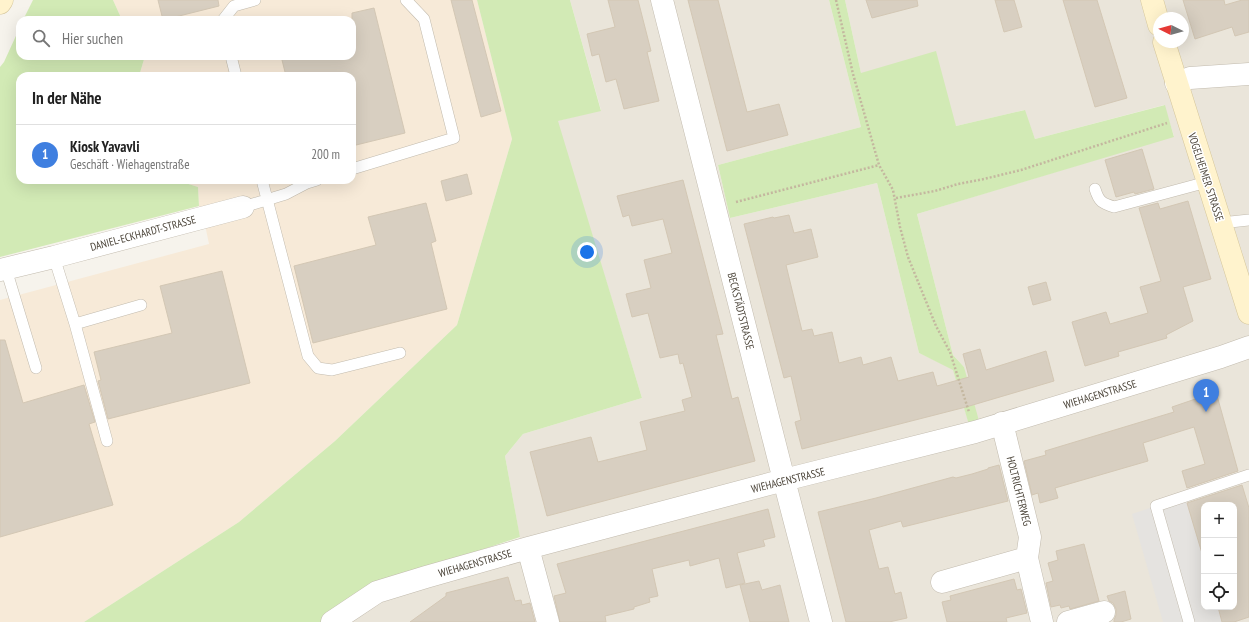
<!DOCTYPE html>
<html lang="de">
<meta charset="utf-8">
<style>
body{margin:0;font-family:"PT Sans Narrow",sans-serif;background:#f6f6f6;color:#222}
.controls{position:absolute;right:12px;bottom:12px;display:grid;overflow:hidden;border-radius:8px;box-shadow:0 4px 16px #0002}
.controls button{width:36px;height:36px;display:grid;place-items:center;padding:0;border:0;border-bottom:1px solid #e0e0e0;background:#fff;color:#222;font:20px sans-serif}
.compass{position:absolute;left:1153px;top:12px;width:36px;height:36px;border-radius:50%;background:#fff;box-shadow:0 4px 16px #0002;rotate:275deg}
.you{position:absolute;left:587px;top:252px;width:14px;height:14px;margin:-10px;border:3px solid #fff;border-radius:50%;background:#1a73e8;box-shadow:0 0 0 6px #1a73e833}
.badge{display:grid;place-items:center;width:26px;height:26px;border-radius:50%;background:#fc3f1d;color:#fff;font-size:13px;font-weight:700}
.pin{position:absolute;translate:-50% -33px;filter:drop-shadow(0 1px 2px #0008)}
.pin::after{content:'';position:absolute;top:21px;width:14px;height:12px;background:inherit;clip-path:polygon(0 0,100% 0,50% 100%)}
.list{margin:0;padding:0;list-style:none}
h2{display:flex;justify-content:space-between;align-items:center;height:52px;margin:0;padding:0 16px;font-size:17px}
h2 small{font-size:13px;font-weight:400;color:#767676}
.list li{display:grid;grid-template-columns:26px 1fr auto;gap:12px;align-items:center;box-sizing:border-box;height:60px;padding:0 16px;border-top:1px solid #e0e0e0}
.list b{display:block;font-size:15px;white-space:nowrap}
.list p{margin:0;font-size:13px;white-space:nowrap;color:#767676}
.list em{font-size:13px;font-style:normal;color:#767676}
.icon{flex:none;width:22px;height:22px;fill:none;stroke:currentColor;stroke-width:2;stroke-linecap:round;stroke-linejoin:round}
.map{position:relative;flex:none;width:1249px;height:622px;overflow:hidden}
.search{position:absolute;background:#fff;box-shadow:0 4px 16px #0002;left:16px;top:16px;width:340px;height:44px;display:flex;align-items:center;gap:10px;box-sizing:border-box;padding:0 14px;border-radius:12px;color:#767676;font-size:15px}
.panel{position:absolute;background:#fff;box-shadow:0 4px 16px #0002;left:16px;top:72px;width:340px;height:112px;border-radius:12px}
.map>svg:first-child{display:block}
.residential{fill:#eae5da;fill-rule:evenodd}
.commercial{fill:#f7ead8}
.green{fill:#d2eab5}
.parking{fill:#e5e3e0}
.building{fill:#d8cfc1;stroke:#d3c7b4}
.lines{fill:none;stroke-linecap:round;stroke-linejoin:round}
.lane-casing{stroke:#c2bbae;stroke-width:12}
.street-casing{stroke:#c2bbae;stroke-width:23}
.secondary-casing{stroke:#d6c79b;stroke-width:23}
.path{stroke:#c4b79f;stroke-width:2.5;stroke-dasharray:2 2;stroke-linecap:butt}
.lane{stroke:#fff;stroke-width:11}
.street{stroke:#fff;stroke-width:22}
.secondary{stroke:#fff3cd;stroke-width:22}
.labels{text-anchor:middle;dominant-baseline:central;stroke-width:3;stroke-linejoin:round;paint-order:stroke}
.street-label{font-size:11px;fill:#4b4439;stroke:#fff}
</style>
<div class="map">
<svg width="1249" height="622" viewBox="0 0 1249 622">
<rect width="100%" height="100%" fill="#f6f3ec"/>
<path class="residential" d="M570,0H829L861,127L718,165L730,218L877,183L919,353L953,369L971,431L964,367L953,355L917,214L1174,136L1164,105L1035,139L1024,110L956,126L861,73L845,0H1249V622H323L372,586L520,538L505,456L523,434L642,398L557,121L601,110ZM1159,18H1183V42H1159ZM1204,505H1234V607H1204Z"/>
<path class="commercial" d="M113,0H477L512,139L457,325L335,441L239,522L84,622H0V300L209,244L204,220L199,206L198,187L176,180H352V76H139L145,56H352V20H122Z"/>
<path class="green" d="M33,0H113L122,20H23Z
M477,0H570L601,111L558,121L642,398L523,434L505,456L520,537L421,570L323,622H84L239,522L335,441L457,325L512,139Z
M829,0H845L861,73L936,51L956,126L1025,110L1035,139L1165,105L1174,137L917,214L953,355L964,367L981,428L971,432L953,370L919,353L877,183L730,218L718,165L861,127Z
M20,27V56H145L139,76H20V180H176L198,187L199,206L0,257V67L4,62Z"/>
<path class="parking" d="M1186,496V501L1204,560V607H1218L1222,622H1163L1132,514Z"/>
<path class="building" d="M158,0H218L219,6L163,20Z
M451,0H472L501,111L481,117Z
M608,0H638L651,51L647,52L659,101L624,109L616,79L606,82L599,54L592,56L587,34L615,27Z
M688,0H718L747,112L779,104L788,135L727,151Z
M866,0H917L918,6L872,18Z
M995,0H1014L1022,27L1004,32Z
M1063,0H1097L1127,98L1095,107Z
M1183,0H1224L1225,5L1242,0H1249V32L1235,36L1232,27L1195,39Z
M374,8L405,133L352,146V76H286L281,56H352V13Z
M1142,149L1154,189L1135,194L1134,192L1116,197L1105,160Z
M467,174L472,194L446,201L441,181Z
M683,180L723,334L716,335L732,399L738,397L755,461L547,516L530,452L591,437L598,462L647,450L640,422L685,411L682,400L692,397L683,363L680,364L678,354L660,358L648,313L632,317L626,294L651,288L644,260L672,253L663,219L632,226L629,215L623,217L617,196Z
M1188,201L1211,279L1183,287L1193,321L1166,335L1167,338L1118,352L1119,356L1085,366L1072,322L1106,312L1110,324L1148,313L1140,287L1161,281L1139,208L1158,203L1160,209Z
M426,203L436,241L431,243L447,309L313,343L294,266L376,245L368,217Z
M789,215L794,233L811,229L818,257L786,265L802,331L812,329L814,336L832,332L839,363L861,357L863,365L891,357L898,381L933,372L937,386L969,377L963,354L980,349L986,370L1046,351L1054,381L966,407L802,449L795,422L801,420L791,376L784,378L744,224L773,217L774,218Z
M222,271L250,383L108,419L98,381L101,380L94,352L172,333L160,286Z
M1046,282L1051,300L1033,305L1028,287Z
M0,340H5L23,403L84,385L95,422L89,424L113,505L0,537Z
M1216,392L1238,471L1187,488L1182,471L1205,464L1194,427L1143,443L1148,461L1055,488L1058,498L1040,503L1038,493L1032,495L1024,461L1046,455L1045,451L1174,412L1172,407Z
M999,465L1008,501L903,527L901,521L869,530L879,569L888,567L895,594L901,592L907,618L889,622H846L818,512L876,498L953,477L956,478L972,474L988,469V468Z
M1242,485L1249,508V617L1234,622H1222L1218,607H1234V505H1204V560L1187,503Z
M768,509L775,537L763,540L765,546L737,553L745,583L726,588L719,558L690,566L689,560L652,569L658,596L649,598L650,602L634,607V609L605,616L606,622H560L554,596L566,593L557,564Z
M1084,544L1099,601L1070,609L1069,606L1061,608L1060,605L1051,607L1046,583L1053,581L1048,563L1058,560L1056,551Z
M508,577L515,601L521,600L522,605L530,603L535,622H410L446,596V593Z
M1014,579L1017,590L1021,589L1027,613L1006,618L1007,622H947L942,602L951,600L950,596Z
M759,581L762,590L780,585L789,622H750L740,585Z
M1125,591L1131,619L1121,622H1114V620L1116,615V609L1113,603L1109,601L1107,596Z"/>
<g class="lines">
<defs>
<path id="lane" d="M223,20L234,6L255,0
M231,56L236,76
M352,169L454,138L424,19L406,0
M262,180L308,356L318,368L332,370L400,353
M1095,189C1099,202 1102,203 1114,207L1207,182
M243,207L286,194L307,183L317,180
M1221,223L1249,220
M54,257L75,324L107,441
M6,269L36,368
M75,324L141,305
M1189,622L1156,506L1249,475"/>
<path id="street" d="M662,0L784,480L821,622
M1176,83L1190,78L1249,74
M0,270L54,257L243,207
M1002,423L1030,537L1027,558L1042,622
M528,548L548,622
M942,582L1027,558
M332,622L377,592L426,577L528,548L784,480L975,432L1221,357L1249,347
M1068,622L1104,612"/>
<path id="secondary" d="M1152,0L1159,25
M0,3L2,0
M1164,42L1249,313"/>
</defs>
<use href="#lane" class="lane-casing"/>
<use href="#street" class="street-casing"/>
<use href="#secondary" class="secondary-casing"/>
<path class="path" d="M836,0L853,74L879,165L893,190L900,227L908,257L936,326L950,352L969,412
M896,198L935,191L958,184L984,179L1021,170L1167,123
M736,202L879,165"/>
<use href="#lane" class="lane"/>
<use href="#street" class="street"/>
<use href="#secondary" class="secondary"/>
</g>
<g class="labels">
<g class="street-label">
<text transform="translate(1206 177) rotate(72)">VOGELHEIMER STRASSE</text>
<text transform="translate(143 233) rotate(-15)">DANIEL-ECKHARDT-STRASSE</text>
<text transform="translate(741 311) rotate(76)">BECKSTÄDTSTRASSE</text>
<text transform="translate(1100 394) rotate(-17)">WIEHAGENSTRASSE</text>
<text transform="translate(788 480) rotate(-14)">WIEHAGENSTRASSE</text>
<text transform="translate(1019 491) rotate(76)">HOLTRICHTERWEG</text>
<text transform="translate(475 563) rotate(-16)">WIEHAGENSTRASSE</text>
</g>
</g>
</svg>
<div class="controls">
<button>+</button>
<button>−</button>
<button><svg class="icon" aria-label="locate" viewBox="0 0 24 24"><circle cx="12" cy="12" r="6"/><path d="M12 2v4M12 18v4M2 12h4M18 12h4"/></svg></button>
</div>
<svg class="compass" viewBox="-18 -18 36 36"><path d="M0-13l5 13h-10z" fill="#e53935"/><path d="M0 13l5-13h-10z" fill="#767676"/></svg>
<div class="you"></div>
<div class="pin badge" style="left:1206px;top:412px;background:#3f7fe0">1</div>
<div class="search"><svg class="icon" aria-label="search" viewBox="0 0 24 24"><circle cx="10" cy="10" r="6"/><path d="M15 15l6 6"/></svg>Hier suchen</div>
<section class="panel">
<h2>In der Nähe<small></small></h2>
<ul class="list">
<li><span class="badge" style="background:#3f7fe0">1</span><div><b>Kiosk Yavavli</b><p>Geschäft · Wiehagenstraße</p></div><em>200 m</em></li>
</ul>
</section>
</div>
